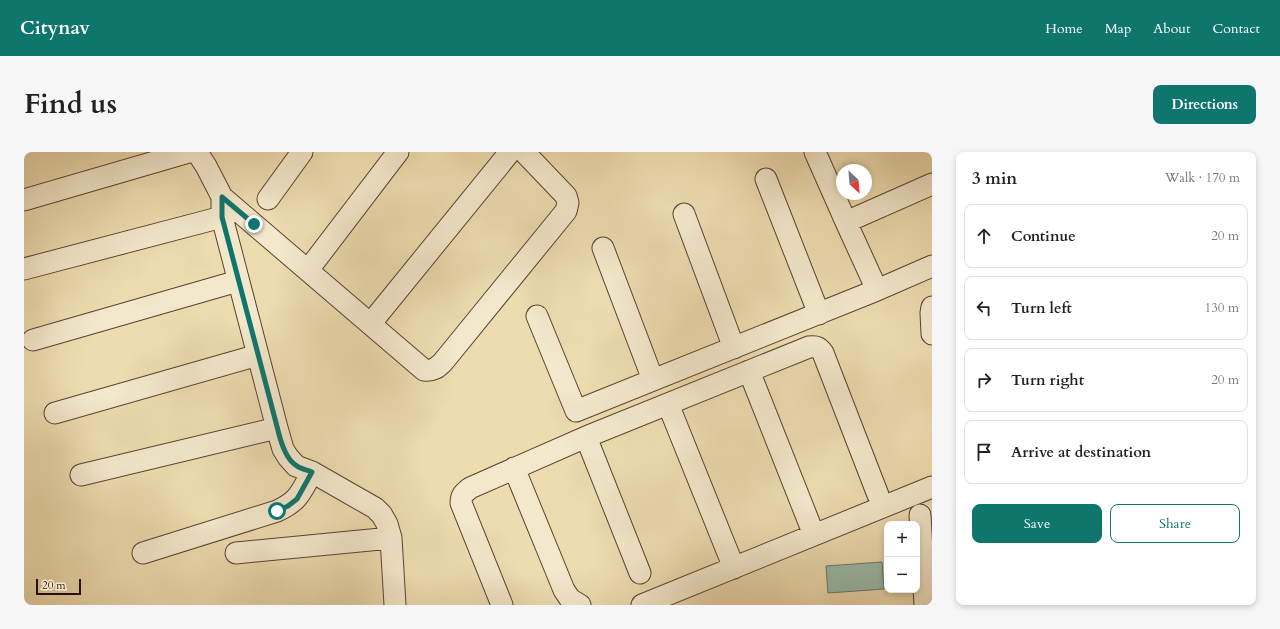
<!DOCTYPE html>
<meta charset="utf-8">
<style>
body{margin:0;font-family:Cardo,serif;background:#f6f6f6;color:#222}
.controls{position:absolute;right:12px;bottom:12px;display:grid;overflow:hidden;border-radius:8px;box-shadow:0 2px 6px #0003}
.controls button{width:36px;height:36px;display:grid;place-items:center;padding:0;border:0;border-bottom:1px solid #e0e0e0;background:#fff;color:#222;font:20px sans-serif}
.compass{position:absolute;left:812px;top:12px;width:36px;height:36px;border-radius:50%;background:#fff;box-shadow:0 2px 6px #0003;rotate:154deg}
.scale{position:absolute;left:12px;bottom:10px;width:45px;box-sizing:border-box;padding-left:4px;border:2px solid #280f02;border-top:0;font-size:11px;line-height:14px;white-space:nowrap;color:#280f02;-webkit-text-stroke:3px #f3e8cc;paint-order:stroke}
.stop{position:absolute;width:12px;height:12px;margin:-9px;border:3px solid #0f766e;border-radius:50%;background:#fff}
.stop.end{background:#0f766e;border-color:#fff;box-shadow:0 1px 4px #0008}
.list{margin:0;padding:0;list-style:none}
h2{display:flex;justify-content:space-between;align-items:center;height:52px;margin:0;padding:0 16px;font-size:17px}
h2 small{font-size:13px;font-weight:400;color:#767676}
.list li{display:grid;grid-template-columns:26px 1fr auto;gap:12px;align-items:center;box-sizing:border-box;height:64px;margin:0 8px 8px;padding:0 8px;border:1px solid #e0e0e0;border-radius:8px}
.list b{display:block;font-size:15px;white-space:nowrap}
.list em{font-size:13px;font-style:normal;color:#767676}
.actions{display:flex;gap:8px;padding:12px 16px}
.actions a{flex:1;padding:9px 0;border:1px solid #0f766e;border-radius:8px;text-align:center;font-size:14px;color:#0f766e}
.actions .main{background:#0f766e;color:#fff}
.icon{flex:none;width:22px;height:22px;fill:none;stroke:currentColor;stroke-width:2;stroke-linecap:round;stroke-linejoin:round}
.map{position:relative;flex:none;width:908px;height:453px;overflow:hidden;border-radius:8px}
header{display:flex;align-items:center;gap:24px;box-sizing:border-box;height:56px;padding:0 20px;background:#0f766e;color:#fff}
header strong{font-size:19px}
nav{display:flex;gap:22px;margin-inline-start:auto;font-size:14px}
.intro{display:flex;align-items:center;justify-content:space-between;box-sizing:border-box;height:96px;padding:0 24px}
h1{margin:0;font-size:28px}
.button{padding:10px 18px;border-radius:8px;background:#0f766e;color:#fff;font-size:14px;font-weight:700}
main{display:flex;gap:24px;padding:0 24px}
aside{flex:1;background:#fff;border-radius:8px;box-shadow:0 2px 6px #0003}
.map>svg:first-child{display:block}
.water{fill:#99bcac;stroke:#6c7768}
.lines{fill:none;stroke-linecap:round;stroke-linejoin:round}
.minor-casing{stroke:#59422e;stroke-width:23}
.minor{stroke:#f3e8cc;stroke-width:21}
.route{stroke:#0f766e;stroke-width:5}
</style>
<header>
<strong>Citynav</strong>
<nav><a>Home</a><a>Map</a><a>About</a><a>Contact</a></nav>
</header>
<div class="intro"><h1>Find us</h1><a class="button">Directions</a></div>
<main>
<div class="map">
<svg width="908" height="453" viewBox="0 0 908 453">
<rect width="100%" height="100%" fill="#eddcb0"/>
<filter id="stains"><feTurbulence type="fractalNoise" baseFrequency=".005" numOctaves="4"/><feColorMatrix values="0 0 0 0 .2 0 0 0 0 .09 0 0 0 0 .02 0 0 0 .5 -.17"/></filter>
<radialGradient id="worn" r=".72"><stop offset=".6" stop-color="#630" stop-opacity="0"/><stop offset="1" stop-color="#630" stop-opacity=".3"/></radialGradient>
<path class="water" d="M858,410L860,437L804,441L802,414Z"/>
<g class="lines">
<defs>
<path id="minor" d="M173,0L182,14L198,45L400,218C409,219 413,216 419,210L542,59L544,51L542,44L500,0
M791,0L822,70L853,138
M742,27L795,162
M198,45V65L253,276L259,297L264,305L272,314L288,320L351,356L358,363L363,372L367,386L371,453
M244,47L278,0
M0,48L165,0
M660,62L710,196
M822,70L908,32
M579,96L629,228
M0,117L198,65
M284,118L374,0
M908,155L907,161L908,182
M513,164L552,259L853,138L908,114
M347,171L486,0
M9,188L214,129
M725,219L790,383
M644,252L710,416
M31,261L234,203
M562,285L616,421
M490,316L540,438L546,447L556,453
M57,323L253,276
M896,363L901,453
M119,401L253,359C275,349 277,340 288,320
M212,401L367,386
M478,453L437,351C437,343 440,341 446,336L562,285L785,195C792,194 795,195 799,201L854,343
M618,453L908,335"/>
</defs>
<use href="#minor" class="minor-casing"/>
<use href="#minor" class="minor"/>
</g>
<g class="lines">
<path class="route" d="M230,72L198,45V65L256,286C259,296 264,309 273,314C277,317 283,318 288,320L273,347L264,354L253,359"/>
</g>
<rect width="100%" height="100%" filter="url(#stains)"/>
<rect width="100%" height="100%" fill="url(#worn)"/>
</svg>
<div class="controls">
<button>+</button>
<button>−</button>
</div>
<svg class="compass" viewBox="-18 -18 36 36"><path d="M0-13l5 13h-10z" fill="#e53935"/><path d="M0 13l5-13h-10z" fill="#767676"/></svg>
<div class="scale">20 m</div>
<div class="stop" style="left:253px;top:359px"></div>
<div class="stop end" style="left:230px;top:72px"></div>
</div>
<aside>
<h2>3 min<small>Walk · 170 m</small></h2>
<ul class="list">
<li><svg class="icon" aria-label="ahead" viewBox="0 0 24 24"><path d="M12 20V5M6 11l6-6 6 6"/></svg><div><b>Continue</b></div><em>20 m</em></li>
<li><svg class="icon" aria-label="left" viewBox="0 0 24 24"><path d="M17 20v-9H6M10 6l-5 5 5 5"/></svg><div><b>Turn left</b></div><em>130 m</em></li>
<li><svg class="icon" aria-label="right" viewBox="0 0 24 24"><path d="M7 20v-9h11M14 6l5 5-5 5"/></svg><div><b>Turn right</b></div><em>20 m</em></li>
<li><svg class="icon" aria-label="arrive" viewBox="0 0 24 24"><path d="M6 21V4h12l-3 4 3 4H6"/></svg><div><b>Arrive at destination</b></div></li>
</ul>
<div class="actions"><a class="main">Save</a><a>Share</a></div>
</aside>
</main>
